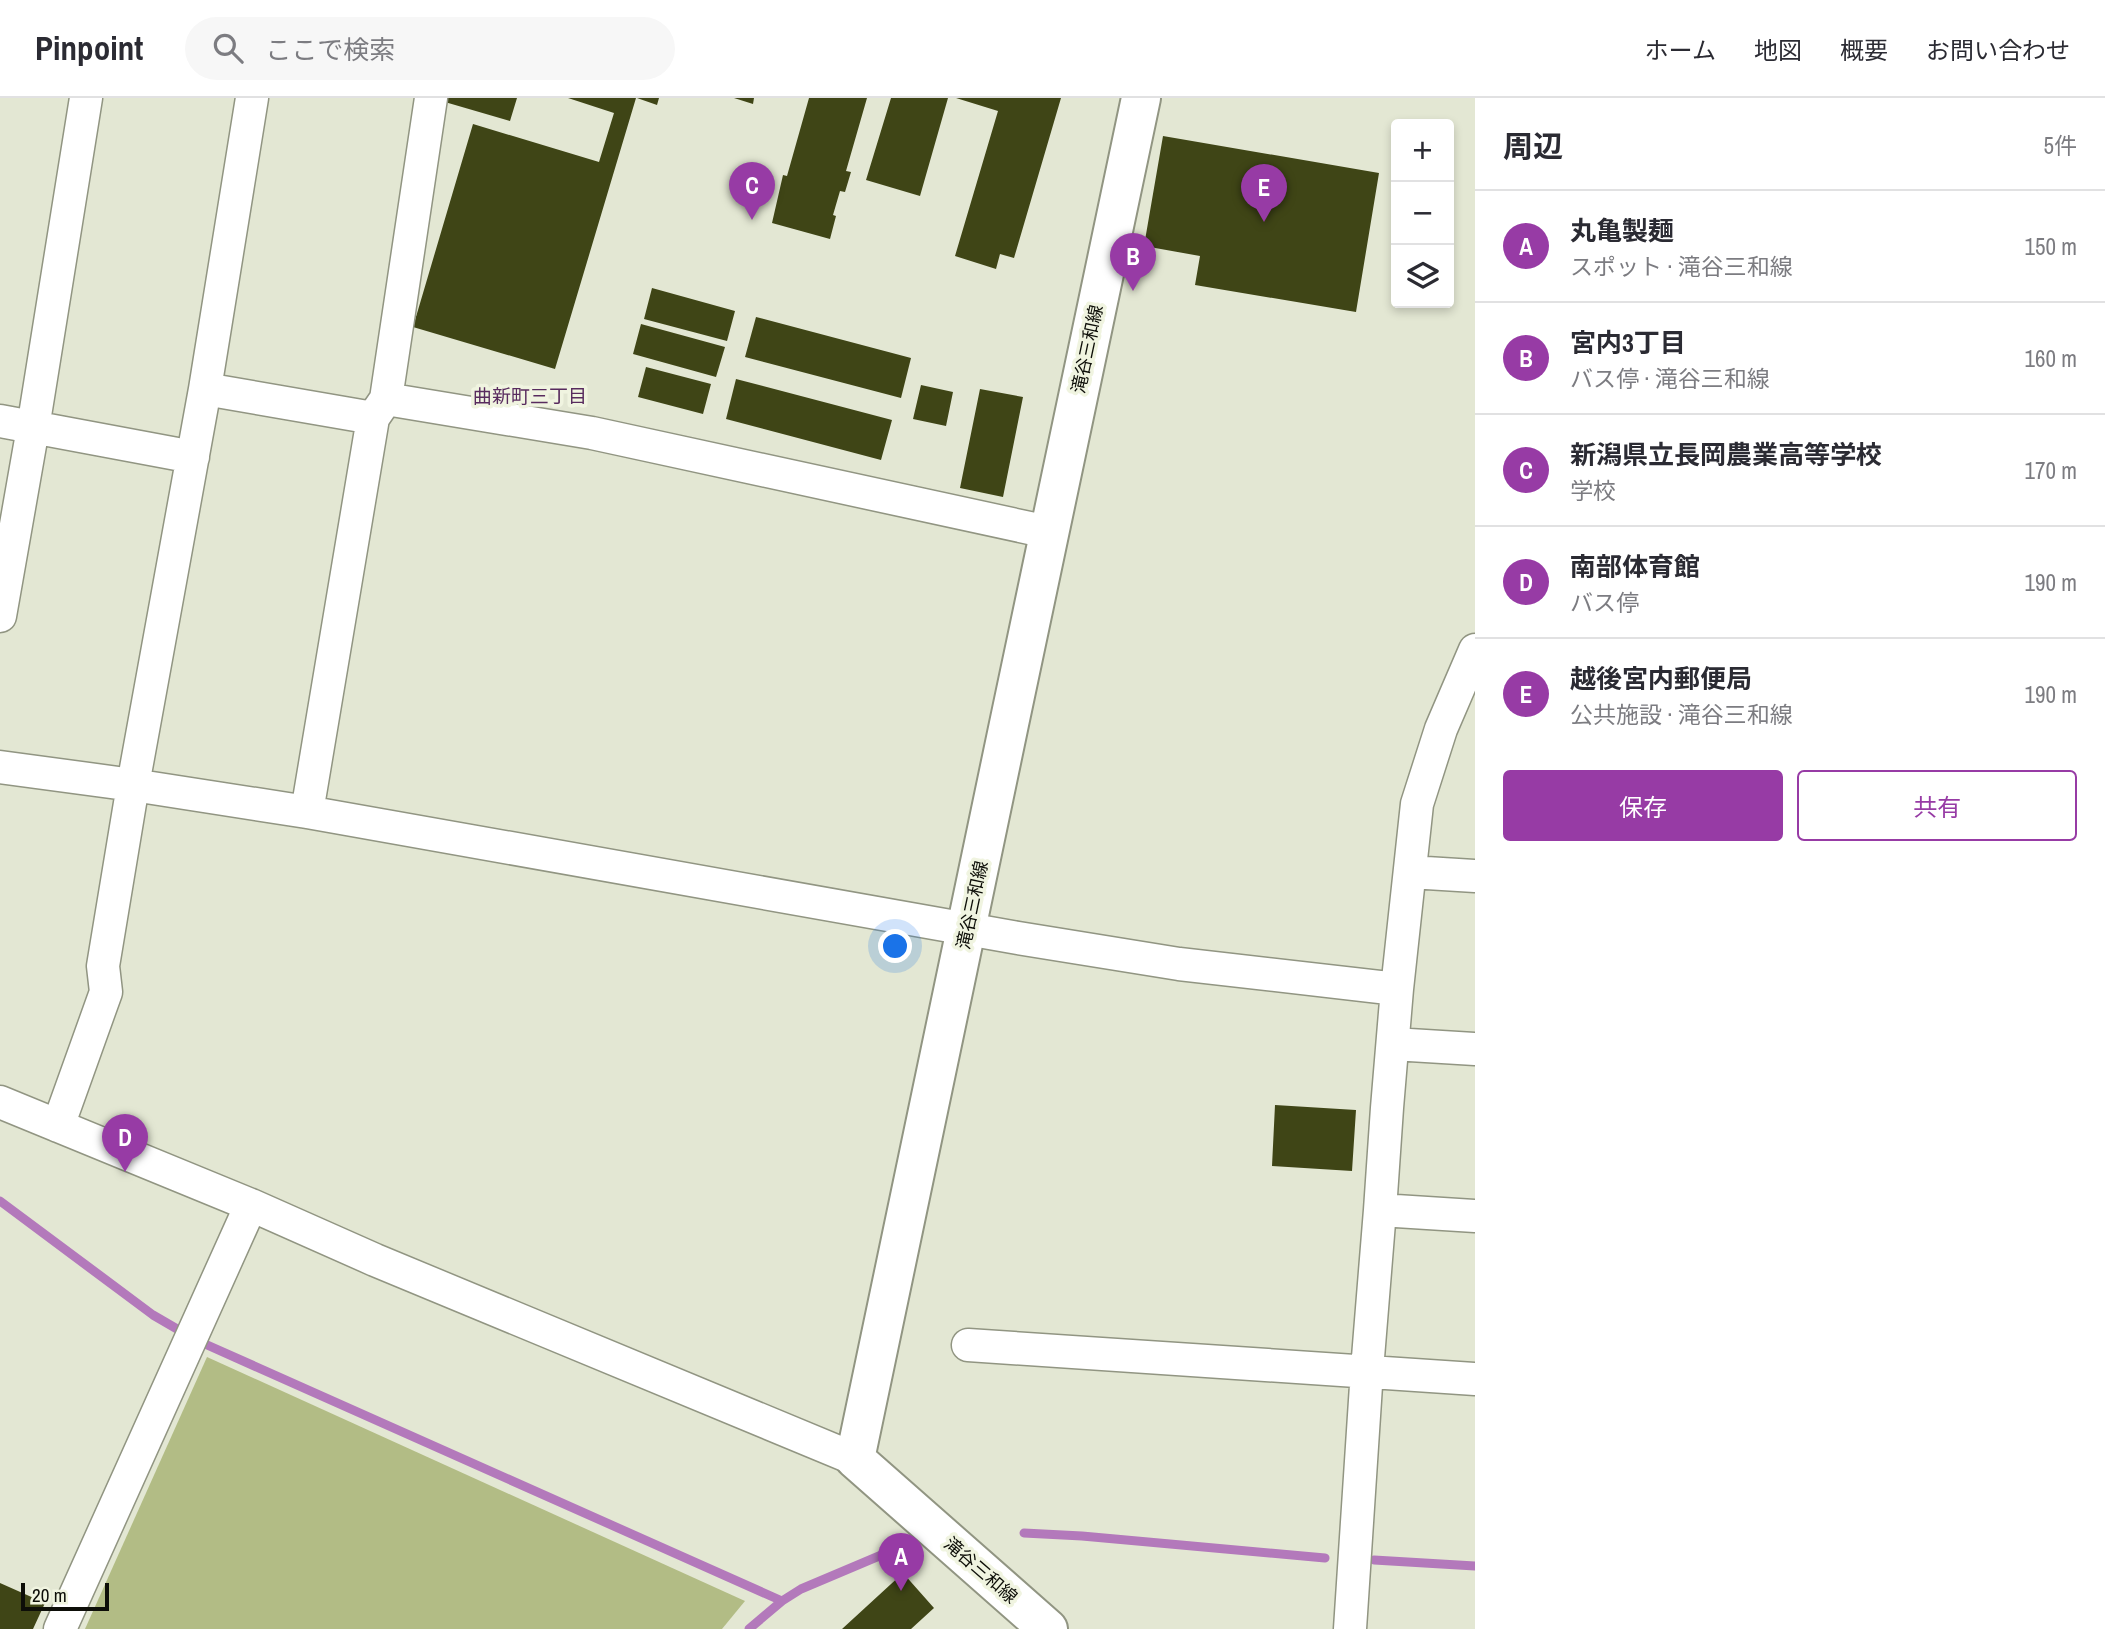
<!DOCTYPE html>
<html lang="ja">
<meta charset="utf-8">
<style>
body{margin:0;font-family:"Archivo Narrow","Noto Sans JP",sans-serif;background:#f7f7f7;color:#2b2b33}
.controls{position:absolute;right:21px;top:21px;display:grid;overflow:hidden;border-radius:7px;box-shadow:0 4px 10px #0003}
.controls button{width:63px;height:63px;display:grid;place-items:center;padding:0;border:0;border-bottom:2px solid #e1e1e2;background:#fff;color:#2b2b33;font:35px sans-serif}
.scale{position:absolute;left:21px;bottom:18px;width:88px;box-sizing:border-box;padding-left:7px;border:4px solid #0d0e08;border-top:0;font-size:19px;line-height:24px;white-space:nowrap;color:#0d0e08;-webkit-text-stroke:5px #f0f4e0;paint-order:stroke}
.you{position:absolute;left:896px;top:849px;width:24px;height:24px;margin:-18px;border:5px solid #fff;border-radius:50%;background:#1a73e8;box-shadow:0 0 0 10px #1a73e833}
.badge{display:grid;place-items:center;width:46px;height:46px;border-radius:50%;background:#973ba5;color:#fff;font-size:23px;font-weight:700}
.pin{position:absolute;translate:-50% -58px;filter:drop-shadow(0 2px 4px #0008)}
.pin::after{content:'';position:absolute;top:37px;width:24px;height:21px;background:inherit;clip-path:polygon(0 0,100% 0,50% 100%)}
.list{margin:0;padding:0;list-style:none}
h2{display:flex;justify-content:space-between;align-items:center;height:91px;margin:0;padding:0 28px;font-size:30px}
h2 small{font-size:23px;font-weight:400;color:#7c7c81}
.list li{display:grid;grid-template-columns:46px 1fr auto;gap:21px;align-items:center;box-sizing:border-box;height:112px;padding:0 28px;border-top:2px solid #e1e1e2}
.list b{display:block;font-size:26px;white-space:nowrap}
.list p{margin:0;font-size:23px;white-space:nowrap;color:#7c7c81}
.list em{font-size:23px;font-style:normal;color:#7c7c81}
.actions{display:flex;gap:14px;padding:21px 28px}
.actions a{flex:1;padding:16px 0;border:2px solid #973ba5;border-radius:7px;text-align:center;font-size:24px;color:#973ba5}
.actions .main{background:#973ba5;color:#fff}
.icon{flex:none;width:38px;height:38px;fill:none;stroke:currentColor;stroke-width:2;stroke-linecap:round;stroke-linejoin:round}
.map{position:relative;flex:none;width:1475px;height:1531px;overflow:hidden}
header{display:flex;align-items:center;gap:42px;box-sizing:border-box;height:98px;padding:0 35px;background:#fff;border-bottom:2px solid #e1e1e2}
header strong{font-size:33px}
nav{display:flex;gap:38px;margin-inline-start:auto;font-size:24px}
.search{width:490px;height:63px;background:#f7f7f7;display:flex;align-items:center;gap:18px;box-sizing:border-box;padding:0 24px;border-radius:38px;color:#7c7c81;font-size:26px}
main{display:flex}
aside{flex:1;background:#fff}
.map>svg:first-child{display:block}
.green{fill:#b2bc85}
.lines{fill:none;stroke-linecap:round;stroke-linejoin:round}
.stream{stroke:#b379bb;stroke-width:9}
.building{fill:#3f4516}
.minor-casing{stroke:#919582;stroke-width:35}
.secondary-casing{stroke:#919582;stroke-width:42}
.minor{stroke:#fff;stroke-width:32}
.secondary{stroke:#fff;stroke-width:38}
.labels{text-anchor:middle;dominant-baseline:central;stroke-width:7;stroke-linejoin:round;paint-order:stroke}
.street-label{font-size:18px;fill:#0d0e08;stroke:#f0f4e0}
.neighbourhood-label{font-size:19px;fill:#582b5e;stroke:#f0f4e0}
</style>
<header>
<strong>Pinpoint</strong>
<div class="search"><svg class="icon" aria-label="search" viewBox="0 0 24 24"><circle cx="10" cy="10" r="6"/><path d="M15 15l6 6"/></svg>ここで検索</div>
<nav><a>ホーム</a><a>地図</a><a>概要</a><a>お問い合わせ</a></nav>
</header>
<main>
<div class="map">
<svg width="1475" height="1531" viewBox="0 0 1475 1531">
<rect width="100%" height="100%" fill="#e3e7d3"/>
<path class="green" d="M207,1259L745,1503L722,1531H85Z"/>
<g class="lines">
<path class="stream" d="M0,1103L153,1217L196,1242L782,1503
M1024,1435L1082,1438L1325,1460
M1374,1462L1475,1468
M749,1531L782,1503L801,1491L898,1450"/>
</g>
<path class="building" d="M439,0H517L510,23L438,2Z
M568,0H636L555,271L413,229L473,26L599,64L614,15Z
M637,0H659L657,7Z
M734,0H754L753,6Z
M809,0H867L846,73L851,74L845,94L840,93L833,117L836,118L830,141L772,125L783,77L787,78Z
M891,0H948L920,98L866,82Z
M956,0H1061L1014,160L1000,156L996,171L955,158L998,13Z
M1163,38L1379,75L1356,214L1195,187L1200,158L1144,148Z
M652,190L735,213L727,243L644,221Z
M756,219L911,260L901,300L745,259Z
M641,226L725,249L716,279L633,256Z
M646,269L711,286L703,316L638,299Z
M736,281L892,322L881,362L726,321Z
M921,287L953,294L946,328L913,321Z
M980,291L1023,299L1003,399L960,390Z
M1275,1007L1356,1012L1352,1073L1272,1068Z
M903,1475L934,1510L911,1531H842Z
M0,1485L45,1505L33,1531H0Z"/>
<g class="lines">
<defs>
<path id="minor" d="M205,291L373,320
M386,301L592,335L1048,434
M0,323L193,359
M0,518L33,330L86,0
M0,669L133,687L307,714L1018,840L1179,866L1397,891
M307,714L373,320L386,301L431,0
M1410,774L1475,778
M1393,946L1475,951
M0,1004L251,1107L375,1162L855,1361
M58,1028L106,894L103,868L133,687L205,291L252,0
M1380,1112L1475,1118
M968,1247L1475,1281
M60,1531L251,1107
M1350,1531L1367,1272L1380,1112L1387,1010L1397,891L1417,706L1441,631L1475,552"/>
<path id="secondary" d="M1048,1531L855,1361C951,908 1044,453 1141,0"/>
</defs>
<use href="#minor" class="minor-casing"/>
<use href="#secondary" class="secondary-casing"/>
<use href="#minor" class="minor"/>
<use href="#secondary" class="secondary"/>
</g>
<g class="labels">
<g class="street-label">
<text transform="translate(1087 251) rotate(-78)">滝谷三和線</text>
<text transform="translate(972 807) rotate(-78)">滝谷三和線</text>
<text transform="translate(981 1472) rotate(41)">滝谷三和線</text>
</g>
<g class="neighbourhood-label">
<text x="530" y="298">曲新町三丁目</text>
</g>
</g>
</svg>
<div class="controls">
<button>+</button>
<button>−</button>
<button><svg class="icon" aria-label="layers" viewBox="0 0 24 24"><path d="M12 4l9 5-9 5-9-5zM3 14l9 5 9-5"/></svg></button>
</div>
<div class="scale">20 m</div>
<div class="you"></div>
<div class="pin badge" style="left:901px;top:1493px">A</div>
<div class="pin badge" style="left:1133px;top:193px">B</div>
<div class="pin badge" style="left:752px;top:122px">C</div>
<div class="pin badge" style="left:125px;top:1074px">D</div>
<div class="pin badge" style="left:1264px;top:124px">E</div>
</div>
<aside>
<h2>周辺<small>5件</small></h2>
<ul class="list">
<li><span class="badge">A</span><div><b>丸亀製麺</b><p>スポット · 滝谷三和線</p></div><em>150 m</em></li>
<li><span class="badge">B</span><div><b>宮内3丁目</b><p>バス停 · 滝谷三和線</p></div><em>160 m</em></li>
<li><span class="badge">C</span><div><b>新潟県立長岡農業高等学校</b><p>学校</p></div><em>170 m</em></li>
<li><span class="badge">D</span><div><b>南部体育館</b><p>バス停</p></div><em>190 m</em></li>
<li><span class="badge">E</span><div><b>越後宮内郵便局</b><p>公共施設 · 滝谷三和線</p></div><em>190 m</em></li>
</ul>
<div class="actions"><a class="main">保存</a><a>共有</a></div>
</aside>
</main>
